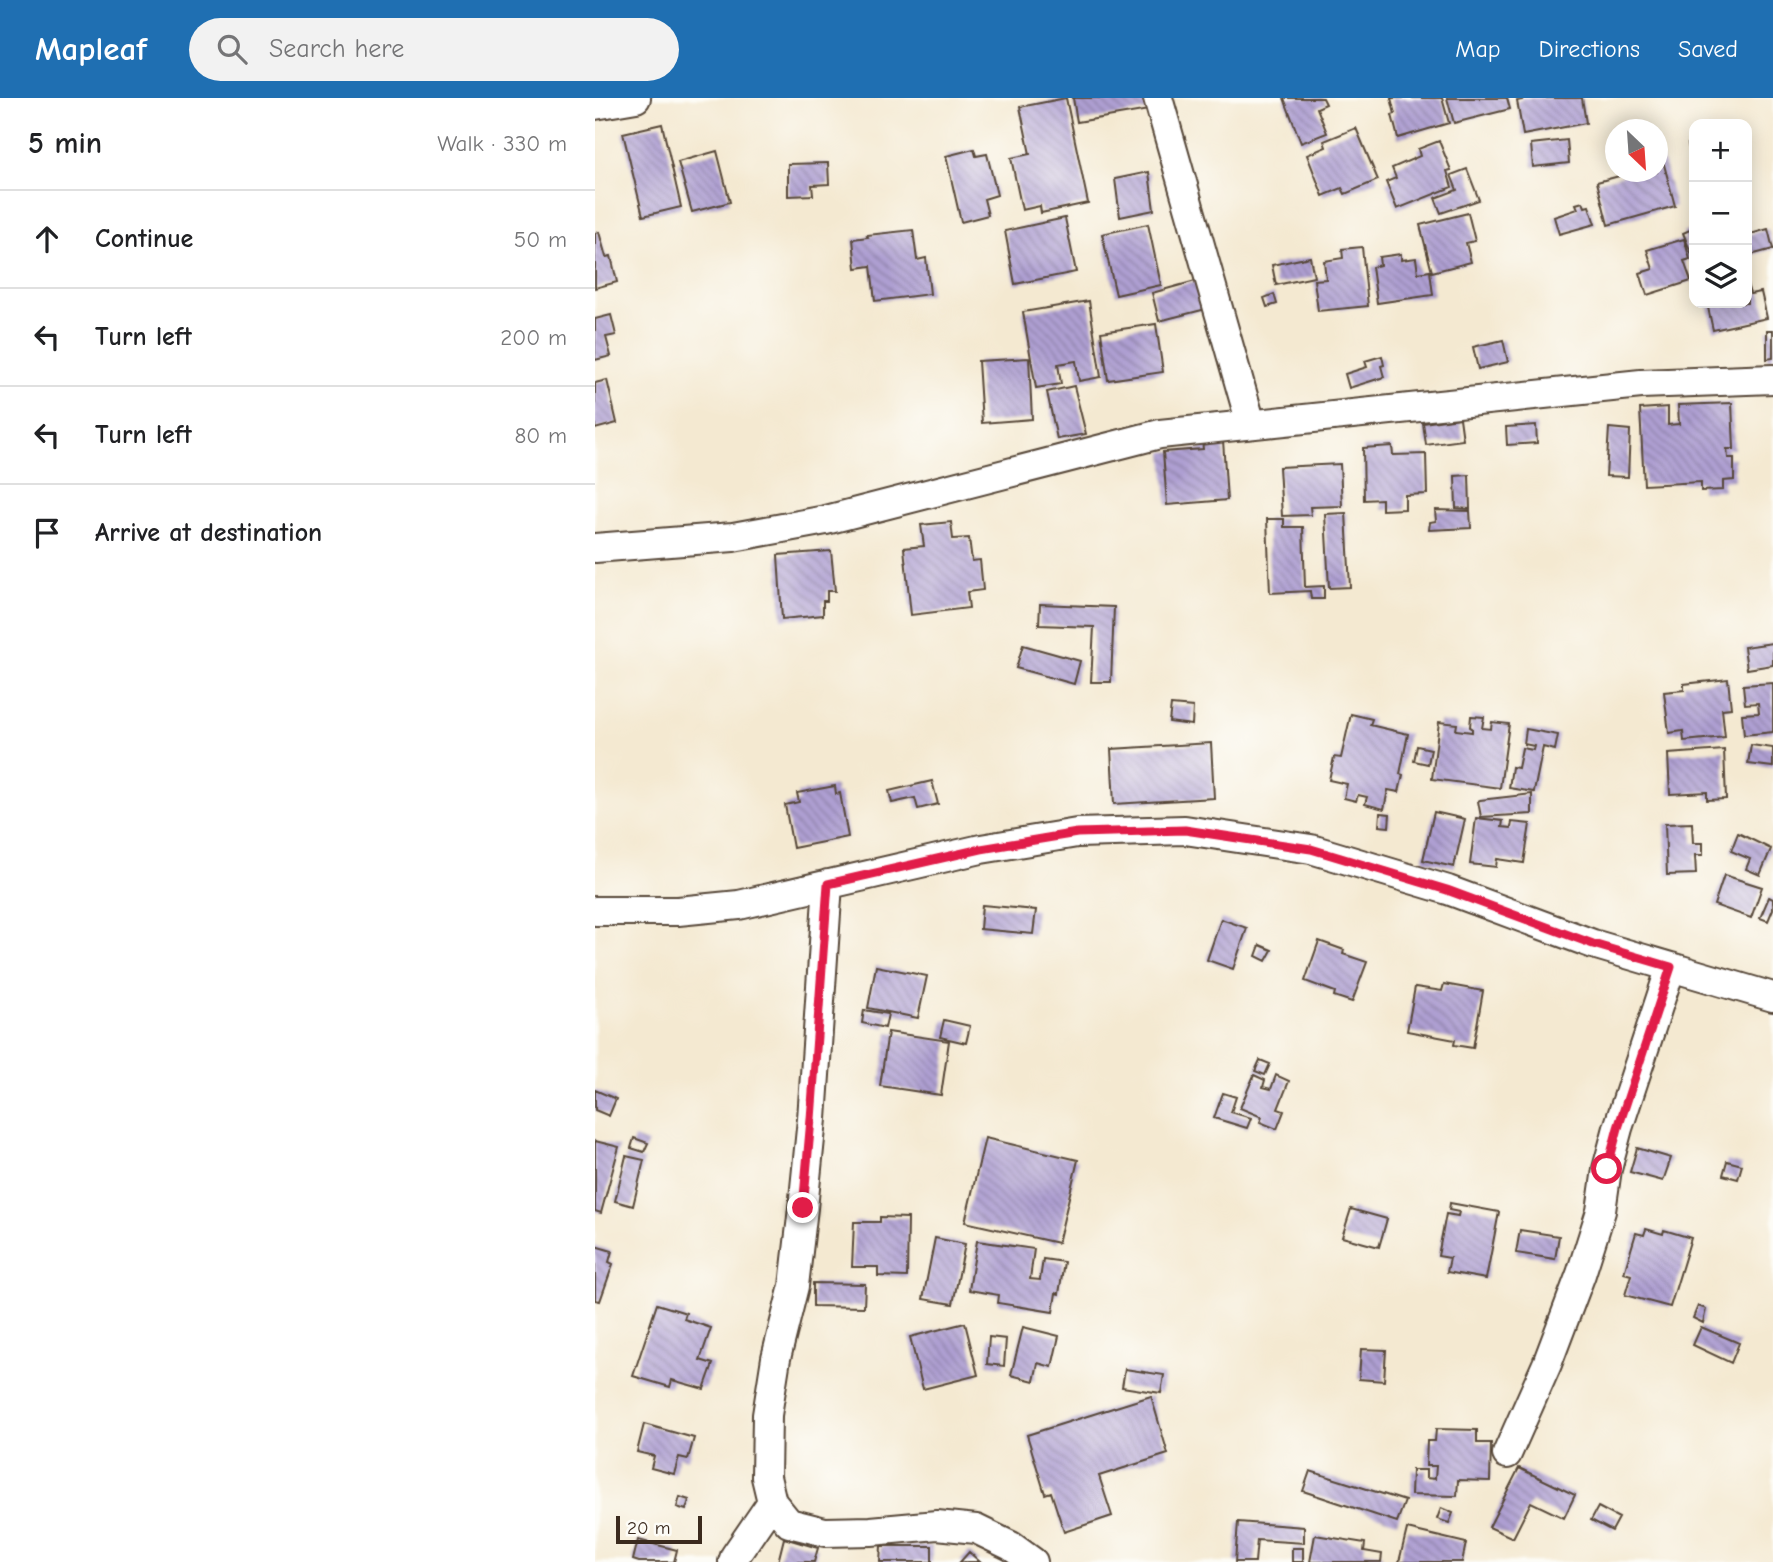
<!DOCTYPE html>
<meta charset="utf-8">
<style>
body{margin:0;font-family:"Comic Neue",sans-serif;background:#f2f2f2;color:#202124}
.controls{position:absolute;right:21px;top:21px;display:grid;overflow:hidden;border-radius:14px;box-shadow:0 4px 18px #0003}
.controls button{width:63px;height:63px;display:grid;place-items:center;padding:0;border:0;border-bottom:2px solid #e0e0e0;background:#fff;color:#202124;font:35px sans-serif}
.compass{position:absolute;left:1010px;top:21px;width:63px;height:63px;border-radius:50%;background:#fff;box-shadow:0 4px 18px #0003;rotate:155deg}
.scale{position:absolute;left:21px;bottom:18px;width:86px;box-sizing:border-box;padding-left:7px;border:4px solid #3b2a1e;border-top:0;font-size:19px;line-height:24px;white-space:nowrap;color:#3b2a1e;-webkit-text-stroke:5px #fdfcf7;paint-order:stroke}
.stop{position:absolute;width:21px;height:21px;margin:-16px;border:5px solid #e11d48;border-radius:50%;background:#fff}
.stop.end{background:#e11d48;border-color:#fff;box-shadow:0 2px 7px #0008}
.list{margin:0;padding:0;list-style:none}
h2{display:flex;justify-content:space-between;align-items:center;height:91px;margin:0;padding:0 28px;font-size:30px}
h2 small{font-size:23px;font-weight:400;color:#757577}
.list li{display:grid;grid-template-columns:46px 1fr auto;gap:21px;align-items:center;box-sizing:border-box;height:98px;padding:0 28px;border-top:2px solid #e0e0e0}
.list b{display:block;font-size:26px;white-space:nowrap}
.list em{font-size:23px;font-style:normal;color:#757577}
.icon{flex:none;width:38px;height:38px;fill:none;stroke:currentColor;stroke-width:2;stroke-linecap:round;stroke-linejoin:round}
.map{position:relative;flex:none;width:1178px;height:1464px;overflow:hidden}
header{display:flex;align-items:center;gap:42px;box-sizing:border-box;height:98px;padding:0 35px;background:#1f6fb2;color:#fff}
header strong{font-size:33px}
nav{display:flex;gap:38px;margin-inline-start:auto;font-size:24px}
.search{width:490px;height:63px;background:#f2f2f2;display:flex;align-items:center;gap:18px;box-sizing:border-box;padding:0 24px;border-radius:38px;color:#757577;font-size:26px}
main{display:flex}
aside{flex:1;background:#fff}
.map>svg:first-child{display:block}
.building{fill:url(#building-back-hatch)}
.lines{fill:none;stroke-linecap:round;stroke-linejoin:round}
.minor-casing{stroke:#574739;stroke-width:32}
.minor{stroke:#fff;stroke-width:28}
.route{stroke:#e11d48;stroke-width:9}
</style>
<header>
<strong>Mapleaf</strong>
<div class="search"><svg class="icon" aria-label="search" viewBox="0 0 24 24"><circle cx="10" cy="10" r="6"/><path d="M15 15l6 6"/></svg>Search here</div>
<nav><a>Map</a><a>Directions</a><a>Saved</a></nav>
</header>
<main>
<aside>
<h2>5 min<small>Walk · 330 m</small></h2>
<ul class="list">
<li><svg class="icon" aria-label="ahead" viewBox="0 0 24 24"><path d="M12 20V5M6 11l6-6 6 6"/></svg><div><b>Continue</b></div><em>50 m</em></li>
<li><svg class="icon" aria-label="left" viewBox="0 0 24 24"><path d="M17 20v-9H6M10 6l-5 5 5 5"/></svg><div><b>Turn left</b></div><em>200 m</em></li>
<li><svg class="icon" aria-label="left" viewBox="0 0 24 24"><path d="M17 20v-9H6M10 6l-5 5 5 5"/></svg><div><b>Turn left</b></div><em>80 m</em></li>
<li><svg class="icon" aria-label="arrive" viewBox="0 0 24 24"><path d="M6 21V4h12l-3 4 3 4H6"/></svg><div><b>Arrive at destination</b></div></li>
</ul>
</aside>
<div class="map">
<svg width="1178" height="1464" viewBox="0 0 1178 1464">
<defs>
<pattern id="building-back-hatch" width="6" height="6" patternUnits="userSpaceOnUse" patternTransform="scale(1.75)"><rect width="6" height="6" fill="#ae9fd2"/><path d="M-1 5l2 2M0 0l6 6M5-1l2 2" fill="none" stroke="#8f82aa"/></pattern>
</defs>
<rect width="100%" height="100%" fill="#fdfcf7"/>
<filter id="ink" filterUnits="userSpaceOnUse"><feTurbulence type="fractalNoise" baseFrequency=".0143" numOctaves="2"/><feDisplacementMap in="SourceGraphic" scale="14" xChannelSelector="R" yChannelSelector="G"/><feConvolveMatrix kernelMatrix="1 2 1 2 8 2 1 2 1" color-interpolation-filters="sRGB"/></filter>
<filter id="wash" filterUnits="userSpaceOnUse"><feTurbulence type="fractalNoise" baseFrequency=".00686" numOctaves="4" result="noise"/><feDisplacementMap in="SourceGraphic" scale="28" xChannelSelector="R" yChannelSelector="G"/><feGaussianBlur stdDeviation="1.57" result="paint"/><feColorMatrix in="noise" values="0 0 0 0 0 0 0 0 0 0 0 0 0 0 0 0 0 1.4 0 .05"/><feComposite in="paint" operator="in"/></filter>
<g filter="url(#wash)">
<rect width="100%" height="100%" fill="#f4e9d1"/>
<g id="blocks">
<path class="building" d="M471,0L493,105L446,115L445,108L427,112L416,60L435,56L425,9Z
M478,0H552L554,12L482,24Z
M689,0H728L731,6L722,10L732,35L706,45Z
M796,0H847L854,25L803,40L797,17L800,16Z
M852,0H912L915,11L859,25Z
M926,0H987L991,25L928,37L922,3L927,2Z
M67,26L86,109L48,118L28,35Z
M761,30L783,82L750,96L747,90L728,98L712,57L731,49L729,43Z
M972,42L974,65L938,69L936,46Z
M844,43L856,72L852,73L857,89L802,111L791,84L801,80L797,70L825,58L823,51Z
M1099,45V59L1096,60L1093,46Z
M379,51L381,58L392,56L402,97L389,101L393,117L366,124L351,58Z
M122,53L135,104L97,114L83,64Z
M1067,59L1080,108L1013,127L1002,84L1039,74H1062V60Z
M233,65L234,86L217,87L218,97L193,98V66Z
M872,71L884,102L846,115L840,100L862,92L856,77Z
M554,74L559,112L525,119L520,81Z
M988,104L990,109L994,108L1000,126L964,136L959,119L983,111L981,106Z
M873,115L880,143L871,145L876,164L837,174L825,127Z
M470,120L481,174L420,186L410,133Z
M553,126L566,187L521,197L507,136Z
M1099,130V162L1088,135Z
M1173,131L1178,151L1152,158V137Z
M318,132L322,162L331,160L335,196L280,203L276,168L261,170L258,141L273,139L272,137Z
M4,134L11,159L16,158L22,184L0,190V135Z
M1089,141L1095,161L1089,163L1096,183L1052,197L1045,175L1058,171L1052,152Z
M767,149L773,208L723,213L719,182L731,181L729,163L748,160L747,151Z
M806,156V162L821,160L823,175L835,173L838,197L782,205L777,169L785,167L784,159Z
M715,159L719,179L681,187L677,167Z
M604,182L611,211L564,223L557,195Z
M1152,186L1155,196L1166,194L1172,220L1118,232L1112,205H1152Z
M679,196L682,206L672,209L669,200Z
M494,203L506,279L484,283L481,263L463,266L466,286L441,290L428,214Z
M16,217L21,237L11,239L16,258L0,262V221Z
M561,226L568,274L513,282L506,234Z
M1172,232H1178V260L1172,261Z
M908,242L913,264L883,271L878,249Z
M787,258L789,267L786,268L789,279L754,290L750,276L772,269L770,263Z
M434,260L437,321L387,325L383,263Z
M12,282L22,325L0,331V285Z
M479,288L491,336L462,341L452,294Z
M1137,305L1139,351H1132L1133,360H1139V382L1128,383V392L1106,393V384L1049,387L1045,311L1073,309V327L1084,326L1083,307Z
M865,320L868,342L831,347L828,325Z
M941,327L942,345L912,347L911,329Z
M1014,330L1035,332L1033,379L1011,378Z
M628,342L632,402L572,407L568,354L608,351L607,343Z
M797,348L798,357L831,356L832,396L810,397V411L787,412V401L769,402L768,350Z
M745,366L747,408L715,409L716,417L687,418L684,369Z
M874,377L875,411L861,410L860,378Z
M840,412L875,413L876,430L834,432L835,424L841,423Z
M751,415L755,489L734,490L730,416Z
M672,421H689V429H708L710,489L729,488V501H716L715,493L675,495Z
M356,424L358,441L374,440L377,463L385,462L388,492L372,494L374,510L316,517L309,450L329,448L326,427Z
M236,453L240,493H232V503H228V517L187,521L183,457Z
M445,506L519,509L516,584H496L499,529L444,527Z
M1178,545V567L1152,571L1149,549Z
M428,547L485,563L479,586L421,570Z
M1133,581L1136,610L1127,611L1130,639L1089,643L1088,633L1074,635L1069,594L1089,592V586Z
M1178,585V634L1149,637L1147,616L1164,615L1163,605L1150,606L1148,587Z
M576,607L598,609L597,627L574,624Z
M756,616L777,621L775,627L813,636L805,676L808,677L804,694L793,692L789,711L770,706L772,699L763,697L761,703L749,700L752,686L734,682L739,659L746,660Z
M876,618L889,619L887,630L896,631L897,624L914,626L905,690L837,681L844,624L862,626L861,632L877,634V630L875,629Z
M931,631L963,637L960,652L948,649L939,694L914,690L917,669L923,670L927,650L938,652L939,648L929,646Z
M616,645L619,700L519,706L516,651Z
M1156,647L1178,650V669L1153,666Z
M822,648L836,651L833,666L819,663Z
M1129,652L1131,701L1112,702V694L1075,696L1073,656Z
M337,683L343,706L323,711L320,700L297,705L294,693Z
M240,688L241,696L245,695L253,739L198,750L190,707L204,704L202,695Z
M937,696V716L886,719L883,703L885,702Z
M839,714L870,721L859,769L828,762Z
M785,715L795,716L794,729L784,728Z
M881,720L908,723L907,729L916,730L917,724L935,726L929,765L902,761L901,769L875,766Z
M1097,725L1098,745H1108V757H1100L1101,776L1072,777L1070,726Z
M1143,735L1176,751L1165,777L1151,771L1155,761L1136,753Z
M1129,777L1167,789L1156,820L1119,807Z
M1174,799L1178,801V811L1173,823L1165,820Z
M387,807L441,812L438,836L385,831Z
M626,821L652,830L638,871L612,862Z
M724,843L749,852L748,856L772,864L757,904L739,898L740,894L710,883Z
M665,847L677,852L671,863L661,858Z
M281,868L332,878L323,920L273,910Z
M849,886L888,893L878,950L859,947L860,942L812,933L820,889L847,893Z
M269,912L293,916L290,930L267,925Z
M349,922L375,928L371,945L345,939Z
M293,934L354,943L346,997L285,988Z
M665,962L675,966L670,977L660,973Z
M659,977L670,982L668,989L676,991L681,977L694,983L683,1011L689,1013L682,1031L665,1024L667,1019L645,1010Z
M0,992L21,1001L14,1018L0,1012Z
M628,995L641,999L636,1014L656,1020L652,1030L619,1020Z
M39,1040L53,1045L49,1054L36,1050Z
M390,1040L483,1062L463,1145L370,1124Z
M0,1043L24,1049L6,1115L0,1113Z
M1042,1050L1076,1060L1068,1083L1035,1074Z
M31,1058L49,1062L38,1108L20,1103Z
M1132,1063L1147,1067L1143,1081L1128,1077Z
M855,1105L904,1114L891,1181L852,1174L855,1160L843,1158L851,1116L863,1118L864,1114L854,1112Z
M756,1111L792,1121L784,1149L747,1139Z
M285,1119L313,1120L312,1179L283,1178V1169H257L259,1124H285Z
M1051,1131L1068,1136L1069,1132L1096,1140L1075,1209L1030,1197L1036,1177L1029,1175L1041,1135L1049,1137Z
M925,1132L964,1138L960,1161L921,1155Z
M340,1140L370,1146L358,1206L328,1201Z
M382,1143L439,1151L435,1181L445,1182L448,1161L469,1164L464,1196L461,1195L458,1214L403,1205L404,1197L374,1192Z
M0,1148L17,1153L14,1164L18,1166L5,1203L0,1202Z
M218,1185L270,1186L269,1209L218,1208Z
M62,1206L91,1215L89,1221L116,1230L105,1262L118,1266L109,1291L77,1282L75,1289L38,1278Z
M1103,1208L1111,1211L1108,1225L1098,1220Z
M370,1225L383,1277L328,1291L315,1239Z
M428,1229L464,1238L457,1269L443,1265L439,1283L416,1277Z
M1106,1229L1144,1245L1136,1265L1098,1247Z
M394,1239L411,1241L409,1268L392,1266Z
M766,1251L791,1252L789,1283L764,1281Z
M530,1271L569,1277L566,1295L527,1289Z
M556,1298L573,1356L504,1378L517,1418L469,1434L456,1394L450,1396L432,1337Z
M49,1326L99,1340L93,1361L84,1359L79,1376L56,1370L59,1358L42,1354Z
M841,1331L882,1332V1345H896L895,1383L863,1382L862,1398L816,1397L817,1372H831V1380L840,1381L841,1368H831L832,1343H840Z
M924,1370L980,1397L969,1420L936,1404L918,1440L894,1429Z
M715,1373L810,1403L802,1424L708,1393Z
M85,1399L94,1402L91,1412L82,1409Z
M1003,1409L1024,1420L1017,1433L996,1422Z
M846,1410L858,1415L854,1425L842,1421Z
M643,1424L709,1429V1445L662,1442L660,1464H640Z
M812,1431L871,1445L867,1464H804Z
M720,1437L770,1445L769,1453L787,1456L786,1464H715Z
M189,1440L223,1450L219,1464H183Z
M43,1442L82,1452L79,1464H44L38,1462Z
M286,1448H337V1464H285Z
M697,1450H708V1464H697Z
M374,1454L385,1464H365Z"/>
</g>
</g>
<g filter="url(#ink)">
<use href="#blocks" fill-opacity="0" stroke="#574739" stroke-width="2"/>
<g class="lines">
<defs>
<path id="minor" d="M563,0L656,326
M0,7L41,0
M0,450L138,439L231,422L565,336L1046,286L1178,281
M233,786L217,1021L208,1110L199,1188L181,1260L172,1317L171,1379L177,1404L194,1425L230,1434L276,1433L342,1427L381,1431L416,1448L438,1464
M0,813H83L144,807L386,751L482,735L590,732L716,751L853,792L998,846L1178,899
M912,1356L952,1266L986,1176L1006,1113L1012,1071L1023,1030L1076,869
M138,1464L140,1458L177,1404"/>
</defs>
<use href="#minor" class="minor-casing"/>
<use href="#minor" class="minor"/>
</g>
</g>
<g class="lines" filter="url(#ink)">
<path class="route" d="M208,1110L216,1021L233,786L386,751L482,735L590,732L716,751L852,792L998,846L1076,869L1023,1030L1012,1071"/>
</g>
</svg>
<div class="controls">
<button>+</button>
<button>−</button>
<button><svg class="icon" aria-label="layers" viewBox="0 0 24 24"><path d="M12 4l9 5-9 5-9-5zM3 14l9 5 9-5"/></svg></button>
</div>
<svg class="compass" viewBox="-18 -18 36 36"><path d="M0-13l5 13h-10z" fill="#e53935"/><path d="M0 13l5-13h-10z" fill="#757577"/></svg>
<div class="scale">20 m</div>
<div class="stop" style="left:1012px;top:1071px"></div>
<div class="stop end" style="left:208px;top:1110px"></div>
</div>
</main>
